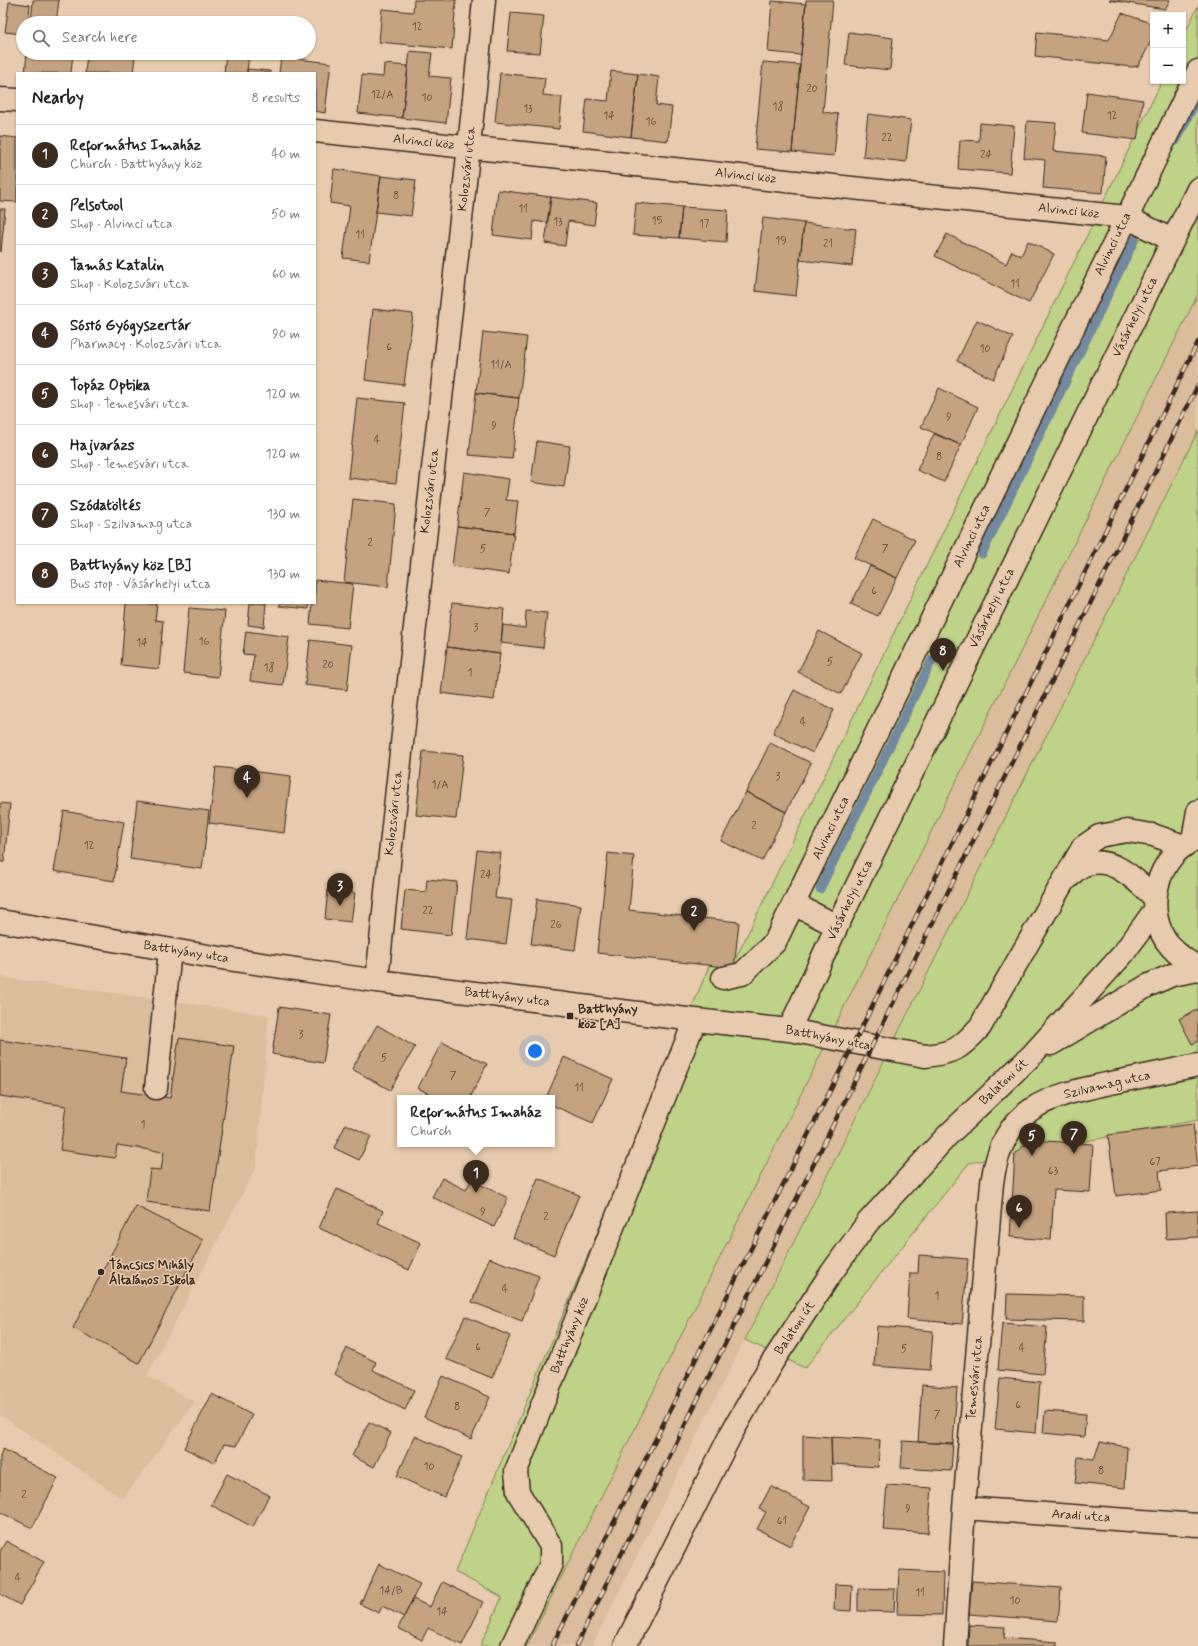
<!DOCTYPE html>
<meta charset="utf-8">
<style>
body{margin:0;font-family:Mynerve,sans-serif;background:#f2f2f2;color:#222}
.controls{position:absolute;right:12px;top:12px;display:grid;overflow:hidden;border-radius:0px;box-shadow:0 1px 3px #0004}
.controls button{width:36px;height:36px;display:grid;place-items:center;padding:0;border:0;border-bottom:1px solid #e0e0e0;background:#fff;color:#222;font:20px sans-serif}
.you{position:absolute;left:535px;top:1051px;width:14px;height:14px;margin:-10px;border:3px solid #fff;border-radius:50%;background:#1a73e8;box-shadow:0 0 0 6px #1a73e833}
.badge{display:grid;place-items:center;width:26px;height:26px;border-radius:50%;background:#3b2a1e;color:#fff;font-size:13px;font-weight:700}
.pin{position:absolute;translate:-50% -33px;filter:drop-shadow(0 1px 2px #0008)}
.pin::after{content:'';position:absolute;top:21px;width:14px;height:12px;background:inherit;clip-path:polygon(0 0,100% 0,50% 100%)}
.popup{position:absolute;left:397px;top:1095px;width:158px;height:52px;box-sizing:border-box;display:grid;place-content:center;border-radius:0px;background:#fff;filter:drop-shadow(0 1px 3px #0005);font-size:13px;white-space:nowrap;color:#767676}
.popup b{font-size:15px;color:#222}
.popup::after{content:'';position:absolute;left:50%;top:100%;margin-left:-8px;border:8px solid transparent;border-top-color:#fff}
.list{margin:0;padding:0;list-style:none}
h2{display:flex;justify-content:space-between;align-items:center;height:52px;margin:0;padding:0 16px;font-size:17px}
h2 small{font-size:13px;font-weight:400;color:#767676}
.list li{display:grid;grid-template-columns:26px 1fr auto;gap:12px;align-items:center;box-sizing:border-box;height:60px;padding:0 16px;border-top:1px solid #e0e0e0}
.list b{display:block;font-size:15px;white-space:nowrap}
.list p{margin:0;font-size:13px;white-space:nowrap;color:#767676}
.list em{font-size:13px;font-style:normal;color:#767676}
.icon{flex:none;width:22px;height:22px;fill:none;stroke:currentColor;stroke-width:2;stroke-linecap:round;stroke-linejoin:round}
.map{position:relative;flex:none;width:1198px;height:1646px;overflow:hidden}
.search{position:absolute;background:#fff;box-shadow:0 1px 3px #0004;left:16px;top:16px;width:300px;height:44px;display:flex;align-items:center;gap:10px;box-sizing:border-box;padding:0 14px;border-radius:22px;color:#767676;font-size:15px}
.panel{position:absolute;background:#fff;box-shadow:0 1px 3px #0004;left:16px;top:72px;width:300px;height:532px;border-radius:0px}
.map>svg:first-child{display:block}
.built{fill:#dbbc9d}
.green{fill:#bed388;stroke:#7c7e53}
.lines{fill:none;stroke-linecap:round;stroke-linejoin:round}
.stream{stroke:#73899f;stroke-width:9}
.building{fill:#c5a381;stroke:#3b2a1e}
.minor-casing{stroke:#3b2a1e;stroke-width:25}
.major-casing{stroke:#3b2a1e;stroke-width:25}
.minor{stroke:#e8cbae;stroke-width:22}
.major{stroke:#e8cbae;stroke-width:22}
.rail-casing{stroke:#3b2a1e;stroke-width:4.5}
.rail{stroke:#e8cbae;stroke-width:3;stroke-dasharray:9;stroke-linecap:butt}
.poi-dot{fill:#3b2a1e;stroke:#e8cbae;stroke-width:1.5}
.labels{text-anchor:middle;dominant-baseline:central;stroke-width:3;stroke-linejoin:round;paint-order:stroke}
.number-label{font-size:11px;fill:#5e4837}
.street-label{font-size:13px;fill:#3b2a1e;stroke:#e8cbae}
.poi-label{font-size:13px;font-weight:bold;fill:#3b2a1e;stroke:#e8cbae;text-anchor:start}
</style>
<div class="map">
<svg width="1198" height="1646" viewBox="0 0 1198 1646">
<rect width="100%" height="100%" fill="#e8cbae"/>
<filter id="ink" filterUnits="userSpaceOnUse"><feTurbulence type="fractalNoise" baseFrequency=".025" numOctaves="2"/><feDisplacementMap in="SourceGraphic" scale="8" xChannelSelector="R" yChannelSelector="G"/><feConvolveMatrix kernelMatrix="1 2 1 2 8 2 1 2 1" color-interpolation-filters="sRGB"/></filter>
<g filter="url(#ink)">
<path class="built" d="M1198,294V431L592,1646H527Z
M0,977L269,1015L256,1168L147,1376L195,1402L123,1499L0,1415Z"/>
<path class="green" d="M1198,6V294L527,1646H480L502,1597L455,1572L710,964H733L1162,81H1183V37Z
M1198,431V1120L969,1163L805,1368L745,1340Z"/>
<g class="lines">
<path class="stream" d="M1176,141L1198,97
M982,554L1135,239
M820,889L932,660"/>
</g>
<path class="building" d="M33,0H59L56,23H31Z
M414,0H456L452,49L379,42L382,9L413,12Z
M806,0H833L823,112L838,114L834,156L792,152Z
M1109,0H1170L1165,9Z
M772,1L806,4L801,55L768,52Z
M9,2L30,5L28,23H23V34L5,32Z
M511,13L544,16L540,53L507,51Z
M1122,13L1153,24V38L1138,66L1132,67L1035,56L1037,32L1109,40Z
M849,32L893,38L890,70L845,65Z
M410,51L432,53L429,76L451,78L446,123L402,118Z
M27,53H73L71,73H25Z
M87,53H112L135,56L133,73H85Z
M226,53H249L247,73H224Z
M281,57L331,63L325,113L315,111V73H279Z
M763,62L800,65L792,152L755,149Z
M384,64L408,66L402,118L358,113L362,75L383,77Z
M247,69L270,71V73H247Z
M611,71L638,74L631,137L583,131L587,99L608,101Z
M500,73L545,78L543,95L562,97L559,129L495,122Z
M638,74L659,77L656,105L672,107L668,141L631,137Z
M1087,92L1143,100L1137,140L1082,133Z
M868,114L911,120L906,162L863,157Z
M1027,121L1056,123L1053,151L1106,156L1103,193L1043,188L1045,160L1024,158Z
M980,123L1014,126L1010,173L958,169L960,140L979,141Z
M0,136L17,138V202L0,201Z
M334,169L381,176L369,261L343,258L350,206L330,203Z
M381,176L416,180L411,216L376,212Z
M498,190L551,197L547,223L534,221L532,240L493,235Z
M551,197L597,203L594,225L568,221L565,246L545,243Z
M636,203L682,207L679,238L633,235Z
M682,207L728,210L726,242L679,238Z
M0,209H5L1,252L0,251Z
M763,218L804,223L796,296L755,291Z
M804,223L856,229L852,266L800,260Z
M947,234L1006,264L1012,251L1021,256L1028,241L1054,254L1029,303L935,256Z
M373,309L413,314L404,385L365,380Z
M977,320L1013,337L993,379L957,361Z
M483,332L527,337L519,398L476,393Z
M939,388L978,407L961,445L921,427Z
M476,393L519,398L512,459L469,455Z
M357,398L405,403L396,483L348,478Z
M934,434L961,445L944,482L917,470Z
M537,441L570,446L564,487L531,482Z
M464,472L509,479L506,500L518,501L514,533L457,526Z
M353,499L396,504L388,587L344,582Z
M873,519L915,540L897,578L854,558Z
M457,526L514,533L509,574L452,566Z
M870,566L897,578L878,616L851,604Z
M315,580L353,584L348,628L310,624L312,603H315Z
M126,603L157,604L155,620L163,621L159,669L121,665Z
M250,603H266L264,627L248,625Z
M280,603H308V609L279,606Z
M452,603L504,609L500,654L447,647Z
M189,608L225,611L218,677L183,673Z
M526,611L547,613L543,648L501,643L503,625L525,628Z
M246,631L289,637L283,685L250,681L254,655L243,654Z
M819,631L862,653L841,694L798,672Z
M310,640L352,645L347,690L305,685Z
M447,647L500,654L494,700L441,693Z
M794,690L834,710L813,753L773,733Z
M770,743L811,763L786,812L746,792Z
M423,751L463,755L456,819L416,815Z
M216,767L291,776L284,833L209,823Z
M746,792L786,812L762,861L721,841Z
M137,801L209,811L202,869L130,859Z
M0,803L10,804L4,862H0Z
M64,811L124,822L114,881L54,871Z
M477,850L501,853L495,898L512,900L506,944L467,939Z
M608,853L634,856L629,910L739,922L734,968L597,953Z
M427,879L457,882L451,935L401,929L405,890L426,892Z
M328,889L355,893L351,922L325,919Z
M537,899L581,905L575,950L531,944Z
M279,1007L331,1015L323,1063L272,1054Z
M1198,1009V1041L1192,1044L1179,1019Z
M377,1025L415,1047L390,1090L352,1069Z
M179,1038L234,1046L210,1211L146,1202L150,1169L161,1170L164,1152L117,1145L115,1158L60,1150L66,1106L0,1096V1040L126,1058L121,1091L170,1098Z
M442,1042L487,1064L470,1098H437L418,1088Z
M564,1057L613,1079L593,1123L552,1105V1098H546Z
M346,1124L371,1136L359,1160L334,1148Z
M1193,1124L1198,1166L1159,1171L1161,1190L1116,1196L1108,1135Z
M1031,1140L1093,1144L1090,1192L1054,1190L1051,1240L1010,1237L1015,1153Z
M442,1178L466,1190L471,1180L508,1198L494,1227L432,1197Z
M538,1178L579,1195L554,1255L513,1238Z
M337,1189L383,1211L378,1223L421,1243L409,1270L319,1228Z
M136,1206L203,1240L139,1363L73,1328Z
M1198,1211V1237L1166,1239L1165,1213Z
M919,1255L968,1259L962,1324L907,1319L910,1273H918Z
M489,1258L539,1276L522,1321L472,1302Z
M1007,1294L1084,1296V1321L1006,1319Z
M465,1316L510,1336L492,1378L446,1359Z
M1002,1323L1047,1327L1043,1374L998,1370Z
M877,1326L933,1331L930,1370L874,1366Z
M347,1348L376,1362L373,1370L414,1390L405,1410L334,1374Z
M443,1376L490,1397L471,1439L424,1417Z
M1000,1378L1040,1382L1036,1433L995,1429Z
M922,1385L957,1388L953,1444L918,1442Z
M212,1394L252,1415L236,1446L224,1444L214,1463L184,1448Z
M1045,1411L1086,1414L1084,1437L1043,1433Z
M369,1422L391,1433L374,1467L352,1456Z
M803,1435L831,1437L832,1481L803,1480Z
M415,1436L462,1457L444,1497L397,1476Z
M831,1437L880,1440L878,1467L832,1464Z
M903,1441L953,1444L951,1471L901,1468Z
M1100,1442L1127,1447L1125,1488L1075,1483L1078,1457L1094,1459Z
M3,1449L58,1478L32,1528L0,1512V1455Z
M227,1474L269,1495L253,1527L211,1505Z
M887,1485L932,1488L928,1533L883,1530Z
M771,1486L810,1507L790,1546L757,1529L766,1512L759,1509Z
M6,1541L44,1562L20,1605L0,1594V1551Z
M379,1564L420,1584L404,1617L382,1606L379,1613L360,1604Z
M899,1570L943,1572L942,1615L897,1614Z
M972,1581L1061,1588L1058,1621L969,1614Z
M442,1582L483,1602L462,1645L428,1628L422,1640L398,1628L413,1599L430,1607Z
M835,1584L852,1585L851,1611L834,1610Z
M858,1588L895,1589L894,1612L858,1611Z
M969,1625L1005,1627L1004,1638L1057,1642V1646H968Z"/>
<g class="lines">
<defs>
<path id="minor" d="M0,99L17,100
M315,131L1126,217L1172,240
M1193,840L1198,811
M1068,878C1071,875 1075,870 1079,868C1108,850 1136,880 1155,898
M794,904L837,926
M0,921L214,957L377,981L695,1020L789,1030L925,1056C954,1053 960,1049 980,1027L1083,847L1099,836L1127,831L1153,835L1184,846
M723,978L742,974L775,942L1198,71
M377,981C409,654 452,327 484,0
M789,1030L837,926L1198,189
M156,1088L170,950
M964,1508L1198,1525
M512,1646L551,1564V1546L518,1492L516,1471L695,1020
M955,1646L964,1508L992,1183C1003,1107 1045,1097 1111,1083C1140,1077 1169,1071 1198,1065"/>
<path id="major" d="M1198,838C1156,854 1141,913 1171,947C1179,956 1188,962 1198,967
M1051,1044L1147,986L1172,975L1198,970
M625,1646L731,1434L771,1364L832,1272L868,1222L947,1136L1031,1056L1123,954L1155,910"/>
</defs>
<use href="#minor" class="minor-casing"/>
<use href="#major" class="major-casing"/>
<use href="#minor" class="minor"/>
<use href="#major" class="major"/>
<defs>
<path id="rail" d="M552,1646L854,1043L1198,342
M576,1646L1198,385"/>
</defs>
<use href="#rail" class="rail-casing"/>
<use href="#rail" class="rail"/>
</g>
</g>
<g class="poi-dot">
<rect x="566" y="1012" width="8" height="8" rx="2"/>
<circle cx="101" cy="1272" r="4"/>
</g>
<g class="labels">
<g class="number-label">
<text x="417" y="27">12</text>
<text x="812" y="89">20</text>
<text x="382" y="95">12/A</text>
<text x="427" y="98">10</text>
<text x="778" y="107">18</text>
<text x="528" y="109">13</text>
<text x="609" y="116">14</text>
<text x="1112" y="116">12</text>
<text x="651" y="122">16</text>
<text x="887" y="138">22</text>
<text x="986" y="155">24</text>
<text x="396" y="196">8</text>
<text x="523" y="209">11</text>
<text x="657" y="221">15</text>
<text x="558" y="222">13</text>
<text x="704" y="224">17</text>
<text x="360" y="235">11</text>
<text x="781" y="241">19</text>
<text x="828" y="244">21</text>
<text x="1015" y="284">11</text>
<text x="389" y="347">6</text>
<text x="985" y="349">10</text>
<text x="501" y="365">11/A</text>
<text x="949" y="417">9</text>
<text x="494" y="426">9</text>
<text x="377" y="440">4</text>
<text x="939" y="457">8</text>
<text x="487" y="513">7</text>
<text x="370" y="543">2</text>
<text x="483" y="549">5</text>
<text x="885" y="549">7</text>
<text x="874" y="591">6</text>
<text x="476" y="628">3</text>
<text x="204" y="642">16</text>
<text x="142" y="643">14</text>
<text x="830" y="662">5</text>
<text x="328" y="665">20</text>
<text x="269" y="668">18</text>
<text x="470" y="673">1</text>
<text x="803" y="722">4</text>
<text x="778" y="777">3</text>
<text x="440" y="785">1/A</text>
<text x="754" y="826">2</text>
<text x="89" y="846">12</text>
<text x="486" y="875">24</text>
<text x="428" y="911">22</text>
<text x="556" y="925">26</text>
<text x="301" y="1035">3</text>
<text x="384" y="1058">5</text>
<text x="453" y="1076">7</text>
<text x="579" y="1088">11</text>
<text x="143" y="1125">1</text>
<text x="1155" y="1162">67</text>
<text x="1053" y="1171">63</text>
<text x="483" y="1212">9</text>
<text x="546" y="1217">2</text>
<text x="505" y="1289">4</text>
<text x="937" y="1296">1</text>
<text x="478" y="1347">6</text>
<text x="1022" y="1348">4</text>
<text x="904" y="1349">5</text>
<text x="1018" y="1405">6</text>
<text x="457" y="1407">8</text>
<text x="937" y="1415">7</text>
<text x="429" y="1467">10</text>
<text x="1101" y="1471">8</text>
<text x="24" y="1495">2</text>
<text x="908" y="1509">9</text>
<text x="782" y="1521">61</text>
<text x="18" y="1578">4</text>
<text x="391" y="1591">14/B</text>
<text x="920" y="1593">11</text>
<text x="1015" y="1601">10</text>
<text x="442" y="1612">14</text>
</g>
<g class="street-label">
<text transform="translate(424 142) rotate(6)">Alvinci köz</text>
<text transform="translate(467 169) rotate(-84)">Kolozsvári utca</text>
<text transform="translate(746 176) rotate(6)">Alvinci köz</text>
<text transform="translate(1069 211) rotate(6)">Alvinci köz</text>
<text transform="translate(1113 244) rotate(-64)">Alvinci utca</text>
<text transform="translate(1135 317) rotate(-64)">Vásárhelyi utca</text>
<text transform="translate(430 491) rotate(-83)">Kolozsvári utca</text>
<text transform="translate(972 536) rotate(-64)">Alvinci utca</text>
<text transform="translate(992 608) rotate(-64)">Vásárhelyi utca</text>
<text transform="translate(394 813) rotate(-84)">Kolozsvári utca</text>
<text transform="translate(831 828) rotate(-64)">Alvinci utca</text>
<text transform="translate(850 900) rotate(-64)">Vásárhelyi utca</text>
<text transform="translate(186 952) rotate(9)">Batthyány utca</text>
<text transform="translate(507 997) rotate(7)">Batthyány utca</text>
<text transform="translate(828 1038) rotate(11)">Batthyány utca</text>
<text transform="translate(1004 1082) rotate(-43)">Balatoni út</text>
<text transform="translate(1107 1085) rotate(-13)">Szilvamag utca</text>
<text transform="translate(795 1328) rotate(-56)">Balatoni út</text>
<text transform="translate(570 1335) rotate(-68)">Batthyány köz</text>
<text transform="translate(975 1378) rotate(-85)">Temesvári utca</text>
<text transform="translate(1081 1516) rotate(4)">Aradi utca</text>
</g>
<g class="poi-label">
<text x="578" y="1009">Batthyány<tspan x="578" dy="15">köz [A]</tspan></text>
<text x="109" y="1265">Táncsics Mihály<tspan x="109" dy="15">Általános Iskola</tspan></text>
</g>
</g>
</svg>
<div class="controls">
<button>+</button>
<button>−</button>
</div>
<div class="you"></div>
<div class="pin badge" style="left:476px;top:1193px">1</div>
<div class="popup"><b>Református Imaház</b>Church</div>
<div class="pin badge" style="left:694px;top:931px">2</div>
<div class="pin badge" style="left:340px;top:906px">3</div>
<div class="pin badge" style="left:247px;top:798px">4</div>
<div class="pin badge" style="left:1032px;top:1156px">5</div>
<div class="pin badge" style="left:1019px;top:1228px">6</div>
<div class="pin badge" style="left:1074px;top:1154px">7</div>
<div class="pin badge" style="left:943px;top:671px">8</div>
<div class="search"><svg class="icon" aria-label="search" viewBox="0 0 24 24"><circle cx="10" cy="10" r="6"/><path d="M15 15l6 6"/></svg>Search here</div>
<section class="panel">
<h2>Nearby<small>8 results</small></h2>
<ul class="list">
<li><span class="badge">1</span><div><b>Református Imaház</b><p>Church · Batthyány köz</p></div><em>40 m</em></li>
<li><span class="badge">2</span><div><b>Pelsotool</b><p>Shop · Alvinci utca</p></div><em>50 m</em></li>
<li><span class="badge">3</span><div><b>Tamás Katalin</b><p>Shop · Kolozsvári utca</p></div><em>60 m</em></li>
<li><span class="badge">4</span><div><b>Sóstó Gyógyszertár</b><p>Pharmacy · Kolozsvári utca</p></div><em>90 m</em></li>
<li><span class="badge">5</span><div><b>Topáz Optika</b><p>Shop · Temesvári utca</p></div><em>120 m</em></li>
<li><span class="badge">6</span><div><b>Hajvarázs</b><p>Shop · Temesvári utca</p></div><em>120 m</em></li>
<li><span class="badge">7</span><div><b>Szódatöltés</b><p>Shop · Szilvamag utca</p></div><em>130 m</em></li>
<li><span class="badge">8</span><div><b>Batthyány köz [B]</b><p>Bus stop · Vásárhelyi utca</p></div><em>130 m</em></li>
</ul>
</section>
</div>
